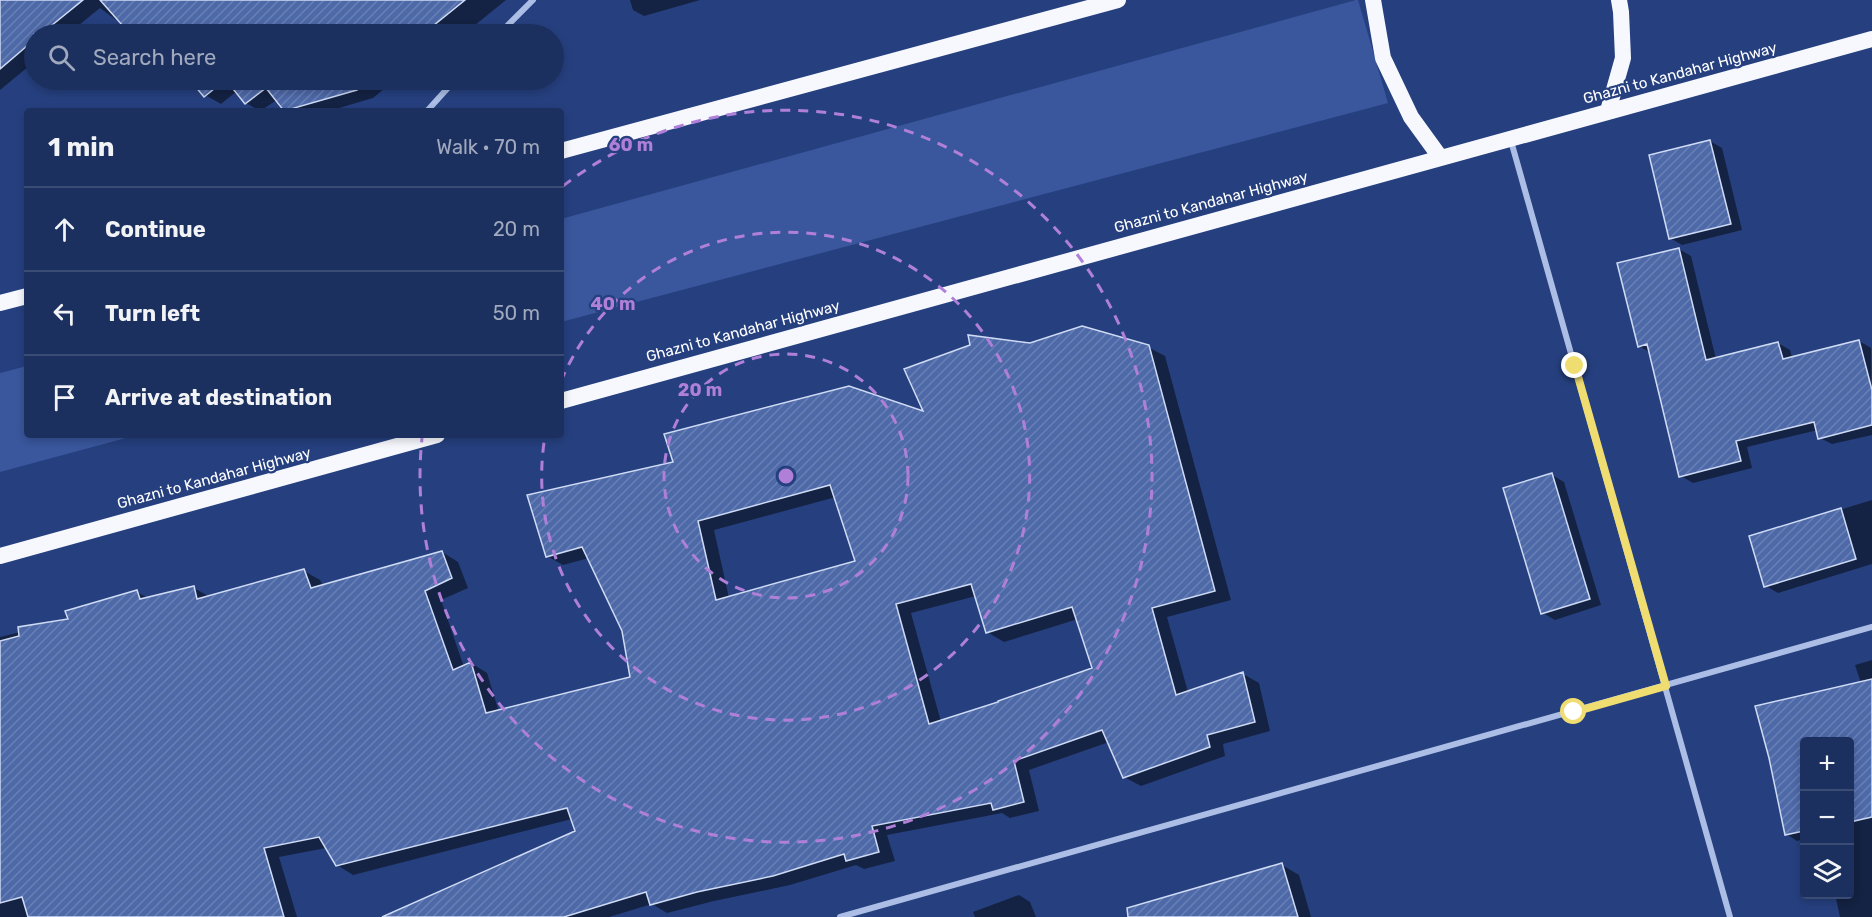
<!DOCTYPE html>
<meta charset="utf-8">
<style>
body{margin:0;font-family:Rubik,sans-serif;background:#293c68;color:#f1f3f6}
.controls{position:absolute;right:18px;bottom:18px;display:grid;overflow:hidden;border-radius:6px;box-shadow:0 3px 9px #0003}
.controls button{width:54px;height:54px;display:grid;place-items:center;padding:0;border:0;border-bottom:2px solid #3a4b74;background:#1c305f;color:#f1f3f6;font:30px sans-serif}
.stop{position:absolute;width:18px;height:18px;margin:-14px;border:4px solid #efdd71;border-radius:50%;background:#fff}
.stop.end{background:#efdd71;border-color:#fff;box-shadow:0 2px 6px #0008}
.list{margin:0;padding:0;list-style:none}
h2{display:flex;justify-content:space-between;align-items:center;height:78px;margin:0;padding:0 24px;font-size:26px}
h2 small{font-size:20px;font-weight:400;color:#a0a9bd}
.list li{display:grid;grid-template-columns:39px 1fr auto;gap:18px;align-items:center;box-sizing:border-box;height:84px;padding:0 24px;border-top:2px solid #3a4b74}
.list b{display:block;font-size:22px;white-space:nowrap}
.list em{font-size:20px;font-style:normal;color:#a0a9bd}
.icon{flex:none;width:33px;height:33px;fill:none;stroke:currentColor;stroke-width:2;stroke-linecap:round;stroke-linejoin:round}
.map{position:relative;flex:none;width:1872px;height:917px;overflow:hidden}
.search{position:absolute;background:#1c305f;box-shadow:0 3px 9px #0003;left:24px;top:24px;width:540px;height:66px;display:flex;align-items:center;gap:15px;box-sizing:border-box;padding:0 21px;border-radius:33px;color:#a0a9bd;font-size:22px}
.panel{position:absolute;background:#1c305f;box-shadow:0 3px 9px #0003;left:24px;top:108px;width:540px;height:330px;border-radius:6px}
.map>svg:first-child{display:block}
.park{fill:#3a579d}
.shadow{fill:#0007;fill-rule:evenodd}
.building{fill:url(#building-hatch);stroke:#cfdbf5;stroke-width:1.5;fill-rule:evenodd}
.lines{fill:none;stroke-linecap:round;stroke-linejoin:round}
.minor{stroke:#acbee6;stroke-width:6}
.trunk{stroke:#f6f8fe;stroke-width:16}
.route{stroke:#efdd71;stroke-width:8}
.ring{fill:none;stroke:#b080d9;stroke-width:3;stroke-dasharray:10 8}
.labels{text-anchor:middle;dominant-baseline:central;stroke-width:4.5;stroke-linejoin:round;paint-order:stroke}
.street-label{font-size:15px;fill:#fff;stroke:#26407f}
.centre{fill:#b080d9;stroke:#26407f;stroke-width:3}
.ring-label{font-size:18px;text-anchor:middle;font-weight:bold;fill:#b080d9;stroke:#26407f;stroke-width:4.5;stroke-linejoin:round;paint-order:stroke}
</style>
<div class="map">
<svg width="1872" height="917" viewBox="0 0 1872 917">
<defs>
<pattern id="building-hatch" width="6" height="6" patternUnits="userSpaceOnUse" patternTransform="scale(1.5)"><rect width="6" height="6" fill="#4e69a8"/><path d="M-1 1l2-2M0 6l6-6M5 7l2-2" fill="none" stroke="#6980b5"/></pattern>
</defs>
<rect width="100%" height="100%" fill="#26407f"/>
<path class="park" d="M1356,0H1358L1388,103L561,322V219Z
M27,366V435H137L0,472V373Z"/>
<path class="shadow" d="M0,0H506L464,34H135L100,8L68,34H34V62L0,90Z
M630,0H700L644,16L633,10Z
M192,80H395L373,98L329,111H286L277,100L260,111L246,103L237,91L221,104L205,95Z
M1710,141L1722,148L1742,230L1682,245L1670,238Z
M1679,249L1691,256L1716,359L1778,343L1790,350L1792,358L1859,341L1871,348L1872,435L1832,444L1820,438L1818,430L1747,447L1752,468L1693,483L1681,476L1649,352L1639,346Z
M1030,345L1148,347L1165,356L1231,600L1167,617L1188,692L1243,674L1259,683L1270,731L1223,744L1225,756L1141,786L1124,777L1109,742L1029,770L1039,811L1010,818L1002,813L887,835L895,861L864,869L856,865L790,885L714,901L667,913L652,904L609,917H386L577,832L572,819L353,875L337,865L326,848L279,857L297,917H0V637L70,620L137,592L148,598L194,588L210,597L304,571L320,580L323,586L442,552L458,562L468,588L441,600L464,667L471,663L487,673L499,712L632,679L623,631L589,558L563,565L547,556L926,413ZM836,497L857,562L729,598L714,530ZM976,596L987,632L1004,642L1078,619L1094,669L941,722L911,613Z
M1552,475L1564,482L1601,605L1555,620L1543,613Z
M1872,500V564L1778,593L1766,586L1751,537Z
M1872,660V917H1840L1835,894H1850V742H1804V839L1797,841L1786,834L1770,758L1861,683L1855,665Z
M1282,865L1299,875L1311,917H1185Z
M1019,895L1030,902L1036,917H975L973,912Z"/>
<path class="building" d="M0,0H83L41,34H34V40L0,69Z
M100,0H465L423,34H130Z
M190,80H225L204,97Z
M226,80H369L357,90L284,111L266,88L245,104Z
M1710,140L1731,224L1669,239L1649,155Z
M1679,248L1706,360L1778,342L1783,359L1859,340L1872,390V425L1818,439L1814,422L1736,441L1741,461L1679,477L1647,344L1638,347L1617,263Z
M1082,326L1149,345L1215,591L1152,608L1176,695L1243,672L1255,722L1207,735L1210,747L1123,778L1102,730L1014,761L1024,802L993,810L991,803L872,826L879,852L846,861L844,854L773,876L697,892L650,905L646,892L564,917H382L575,831L567,808L336,866L319,837L264,848L284,917H28L22,897L0,903V641L19,636L18,627L68,619L65,611L137,590L140,599L194,586L197,599L304,569L311,588L442,551L452,578L425,591L453,670L471,662L486,713L630,677L622,631L582,547L546,557L527,495L673,462L664,434L849,386L923,411L904,369L970,345L968,335L1030,343ZM830,485L855,561L716,600L698,521ZM971,584L986,633L1072,607L1092,668L998,701V702L929,724L896,604Z
M1552,473L1590,599L1541,614L1503,488Z
M1841,508L1856,559L1764,587L1749,536Z
M1872,679V817L1850,822V741H1804V831L1785,835L1769,758L1755,706Z
M1282,863L1298,917H1128L1127,908Z"/>
<g class="lines">
<path class="minor" d="M499,34L533,0
M427,111L455,80
M1511,141L1730,917
M840,917L1872,627"/>
<path class="trunk" d="M1373,0L1383,58L1411,117L1440,157
M1608,111L1623,58L1621,12L1619,0
M561,151L1118,0
M0,303L27,296
M561,401L1872,39
M0,556L437,435"/>
</g>
<g class="lines">
<path class="route" d="M1574,712L1666,686L1575,366"/>
</g>
<g class="ring">
<circle cx="786" cy="476" r="122"/>
<path d="M561 381A244 244 0 1 1 545 436"/>
<path d="M563 186A366 366 0 1 1 422 438"/>
</g>
<g class="labels">
<g class="street-label">
<text transform="translate(1680 73) rotate(-15)">Ghazni to Kandahar Highway</text>
<text transform="translate(1211 202) rotate(-15)">Ghazni to Kandahar Highway</text>
<text transform="translate(743 331) rotate(-15)">Ghazni to Kandahar Highway</text>
<text transform="translate(214 478) rotate(-15)">Ghazni to Kandahar Highway</text>
</g>
</g>
<circle cx="786" cy="476" r="9" class="centre"/>
<g class="ring-label">
<text x="631" y="151">60 m</text>
<text x="613" y="310">40 m</text>
<text x="700" y="396">20 m</text>
</g>
</svg>
<div class="controls">
<button>+</button>
<button>−</button>
<button><svg class="icon" aria-label="layers" viewBox="0 0 24 24"><path d="M12 4l9 5-9 5-9-5zM3 14l9 5 9-5"/></svg></button>
</div>
<div class="stop" style="left:1574px;top:712px"></div>
<div class="stop end" style="left:1575px;top:366px"></div>
<div class="search"><svg class="icon" aria-label="search" viewBox="0 0 24 24"><circle cx="10" cy="10" r="6"/><path d="M15 15l6 6"/></svg>Search here</div>
<section class="panel">
<h2>1 min<small>Walk · 70 m</small></h2>
<ul class="list">
<li><svg class="icon" aria-label="ahead" viewBox="0 0 24 24"><path d="M12 20V5M6 11l6-6 6 6"/></svg><div><b>Continue</b></div><em>20 m</em></li>
<li><svg class="icon" aria-label="left" viewBox="0 0 24 24"><path d="M17 20v-9H6M10 6l-5 5 5 5"/></svg><div><b>Turn left</b></div><em>50 m</em></li>
<li><svg class="icon" aria-label="arrive" viewBox="0 0 24 24"><path d="M6 21V4h12l-3 4 3 4H6"/></svg><div><b>Arrive at destination</b></div></li>
</ul>
</section>
</div>
